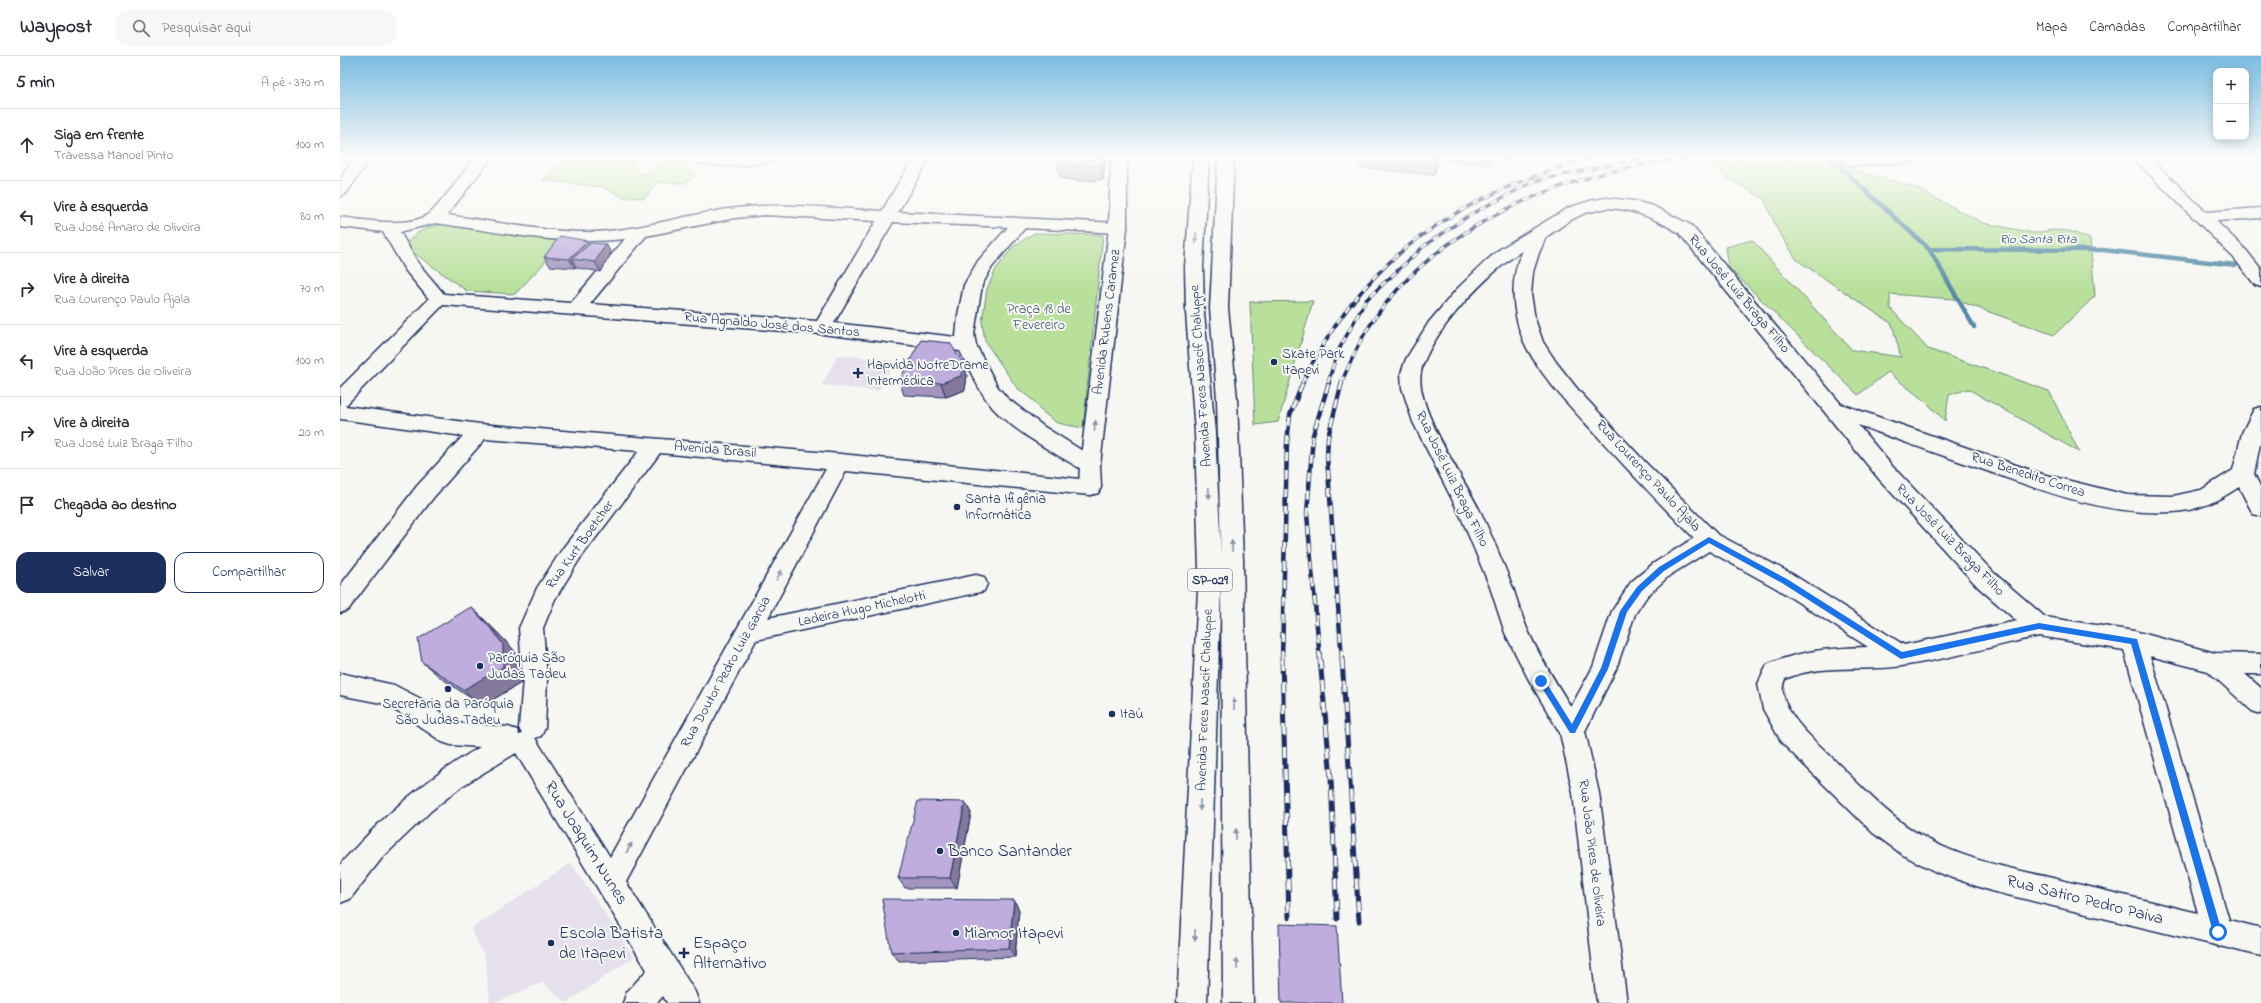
<!DOCTYPE html>
<html lang="pt">
<meta charset="utf-8">
<style>
body{margin:0;font-family:"Indie Flower",sans-serif;background:#f7f7f7;color:#2b2b33}
.controls{position:absolute;right:12px;top:12px;display:grid;overflow:hidden;border-radius:8px;box-shadow:0 2px 10px #0003}
.controls button{width:36px;height:36px;display:grid;place-items:center;padding:0;border:0;border-bottom:1px solid #e1e1e2;background:#fff;color:#2b2b33;font:20px sans-serif}
.stop{position:absolute;width:12px;height:12px;margin:-9px;border:3px solid #1a73e8;border-radius:50%;background:#fff}
.stop.end{background:#1a73e8;border-color:#fff;box-shadow:0 1px 4px #0008}
.list{margin:0;padding:0;list-style:none}
h2{display:flex;justify-content:space-between;align-items:center;height:52px;margin:0;padding:0 16px;font-size:17px}
h2 small{font-size:13px;font-weight:400;color:#7c7c81}
.list li{display:grid;grid-template-columns:26px 1fr auto;gap:12px;align-items:center;box-sizing:border-box;height:72px;padding:0 16px;border-top:1px solid #e1e1e2}
.list b{display:block;font-size:15px;white-space:nowrap}
.list p{margin:0;font-size:13px;white-space:nowrap;color:#7c7c81}
.list em{font-size:13px;font-style:normal;color:#7c7c81}
.actions{display:flex;gap:8px;padding:12px 16px}
.actions a{flex:1;padding:9px 0;border:1px solid #1b2f5e;border-radius:12px;text-align:center;font-size:14px;color:#1b2f5e}
.actions .main{background:#1b2f5e;color:#fff}
.icon{flex:none;width:22px;height:22px;fill:none;stroke:currentColor;stroke-width:2;stroke-linecap:round;stroke-linejoin:round}
.map{position:relative;flex:none;width:1921px;height:947px;overflow:hidden}
header{display:flex;align-items:center;gap:24px;box-sizing:border-box;height:56px;padding:0 20px;background:#fff;border-bottom:1px solid #e1e1e2}
header strong{font-size:19px}
nav{display:flex;gap:22px;margin-inline-start:auto;font-size:14px}
.search{width:280px;height:36px;background:#f7f7f7;display:flex;align-items:center;gap:10px;box-sizing:border-box;padding:0 14px;border-radius:12px;color:#7c7c81;font-size:15px}
main{display:flex}
aside{flex:1;background:#fff}
.map>svg:first-child{display:block}
.built{fill:#e5e0ec}
.green{fill:#b8e09b;stroke:#6a887c}
.lines{fill:none;stroke-linecap:round;stroke-linejoin:round}
.stream{stroke:#538aa5;stroke-width:4.5}
.minor-casing{stroke:#1b2f5e;stroke-width:3}
.major-casing{stroke:#1b2f5e;stroke-width:3}
.highway-casing{stroke:#1b2f5e;stroke-width:3}
.minor{fill:#f6f6f2;fill-rule:evenodd}
.major{fill:#f6f6f2;fill-rule:evenodd}
.highway{fill:#f6f6f2;fill-rule:evenodd}
.rail-far2-casing{stroke:#1b2f5e;stroke-width:3.5}
.rail-far1-casing{stroke:#1b2f5e;stroke-width:4.5}
.rail-casing{stroke:#1b2f5e;stroke-width:5}
.rail-far2{stroke:#f6f6f2;stroke-width:2.5;stroke-dasharray:7;stroke-linecap:butt}
.rail-far1{stroke:#f6f6f2;stroke-width:3;stroke-dasharray:9;stroke-linecap:butt}
.rail{stroke:#f6f6f2;stroke-width:3.5;stroke-dasharray:11;stroke-linecap:butt}
.wall{fill:#a395be;stroke:#1b2f5e}
.shaded-wall{fill:#85799b;stroke:#1b2f5e}
.building{fill:#beaddd;stroke:#1b2f5e}
.oneway{fill:#8892a8}
.route{fill:#1a73e8}
.poi-dot{fill:#1b2f5e;stroke:#f6f6f2;stroke-width:1.5}
.labels{text-anchor:middle;dominant-baseline:central;stroke-width:4;stroke-linejoin:round;paint-order:stroke}
.far-water-label{font-size:13px;font-style:italic;fill:#32557c;stroke:#f6f6f2}
.shield{fill:#f6f6f2;stroke:#5d6b8a;stroke-width:1}
.shield-label{font-size:13px;font-weight:bold;fill:#1b2f5e}
.street-label{font-size:14px;fill:#1b2f5e;stroke:#f6f6f2}
.park-label{font-size:14px;fill:#425b6d;stroke:#f6f6f2}
.poi-label{font-size:14px;fill:#1b2f5e;stroke:#f6f6f2;text-anchor:start}
.near-street-label{font-size:17px;fill:#1b2f5e;stroke:#f6f6f2}
.near-poi-label{font-size:17px;fill:#1b2f5e;stroke:#f6f6f2;text-anchor:start}
</style>
<header>
<strong>Waypost</strong>
<div class="search"><svg class="icon" aria-label="search" viewBox="0 0 24 24"><circle cx="10" cy="10" r="6"/><path d="M15 15l6 6"/></svg>Pesquisar aqui</div>
<nav><a>Mapa</a><a>Camadas</a><a>Compartilhar</a></nav>
</header>
<main>
<aside>
<h2>5 min<small>A pé · 370 m</small></h2>
<ul class="list">
<li><svg class="icon" aria-label="ahead" viewBox="0 0 24 24"><path d="M12 20V5M6 11l6-6 6 6"/></svg><div><b>Siga em frente</b><p>Travessa Manoel Pinto</p></div><em>100 m</em></li>
<li><svg class="icon" aria-label="left" viewBox="0 0 24 24"><path d="M17 20v-9H6M10 6l-5 5 5 5"/></svg><div><b>Vire à esquerda</b><p>Rua José Amaro de Oliveira</p></div><em>80 m</em></li>
<li><svg class="icon" aria-label="right" viewBox="0 0 24 24"><path d="M7 20v-9h11M14 6l5 5-5 5"/></svg><div><b>Vire à direita</b><p>Rua Lourenço Paulo Ajala</p></div><em>70 m</em></li>
<li><svg class="icon" aria-label="left" viewBox="0 0 24 24"><path d="M17 20v-9H6M10 6l-5 5 5 5"/></svg><div><b>Vire à esquerda</b><p>Rua João Pires de Oliveira</p></div><em>100 m</em></li>
<li><svg class="icon" aria-label="right" viewBox="0 0 24 24"><path d="M7 20v-9h11M14 6l5 5-5 5"/></svg><div><b>Vire à direita</b><p>Rua José Luiz Braga Filho</p></div><em>20 m</em></li>
<li><svg class="icon" aria-label="arrive" viewBox="0 0 24 24"><path d="M6 21V4h12l-3 4 3 4H6"/></svg><div><b>Chegada ao destino</b></div></li>
</ul>
<div class="actions"><a class="main">Salvar</a><a>Compartilhar</a></div>
</aside>
<div class="map">
<svg width="1921" height="947" viewBox="0 0 1921 947">
<rect width="100%" height="100%" fill="#f6f6f2"/>
<filter id="ink" filterUnits="userSpaceOnUse"><feTurbulence type="fractalNoise" baseFrequency=".025" numOctaves="2"/><feDisplacementMap in="SourceGraphic" scale="8" xChannelSelector="R" yChannelSelector="G"/><feConvolveMatrix kernelMatrix="1 2 1 2 8 2 1 2 1" color-interpolation-filters="sRGB"/></filter>
<g filter="url(#ink)">
<path class="built" d="M498,299L555,305L538,335L482,329Z
M231,807L294,901L226,947L202,926L155,947H150L145,902L131,873Z"/>
<path class="green" d="M227,101H291L293,108L300,119L336,101L355,119L345,127L317,126L305,142L283,141L263,131L203,124Z
M1368,106H1484L1574,131L1643,167L1694,177L1712,174L1730,175L1750,183L1755,240L1714,279L1613,243L1550,238V252L1588,293L1709,335L1739,396L1628,333L1609,339L1605,365L1587,347L1548,316L1518,339L1389,212L1386,191L1412,184L1512,294L1561,301L1552,268L1457,204L1437,173L1424,143L1385,120Z
M109,168L226,184L175,238L127,235L68,193V186C78,173 93,169 109,168Z
M694,177L763,179L743,372L717,367L700,354L695,346L677,332L645,285L642,266L647,233L656,213L673,191Z
M973,245L938,366L915,369L910,246Z"/>
<g class="lines">
<path class="stream" d="M1489,101L1589,193
M1634,271L1589,193L1763,194L1896,209"/>
<defs>
<path id="minor" d="M15,101H31L6,138L0,140V123Z
M135,101H152L107,159C153,165 208,177 254,176C303,174 349,157 397,152C445,146 494,153 542,155L574,101H590L558,156L778,167L784,168L787,172L784,176L778,177L685,172L652,211L642,229L634,278L636,289L657,330L667,342L703,370L757,404L760,409L757,414L750,417L743,414C716,398 672,374 652,351C638,334 630,314 620,295L482,278L103,249L5,350L140,368L501,398L758,425L761,431L758,437L750,439L506,415L428,562L636,519L644,521L647,528L644,535L636,537L416,584L286,826L355,936L359,947H327L323,940L317,947H283L287,936L307,914L176,697L122,730L92,754L42,802L10,843L0,847C0,838 0,817 0,810C3,803 13,795 18,789C54,750 94,718 140,691L111,689L102,686L65,660L41,647L0,639V617L54,629L83,644L116,667L168,671L177,674L179,679L182,678L179,672L183,623L179,572L197,532L223,492L299,395L145,383L93,442L8,554L0,557V530L77,430L123,380L0,363V332L89,243L65,214L43,176L0,171V161C25,164 66,172 88,159C97,153 127,112 135,101ZM424,159L536,165L477,265L250,248L306,180L395,162ZM553,166L668,171L638,205L624,229L618,259L616,281L494,267ZM96,167C159,176 222,190 285,183L231,247L104,238L78,207L60,176ZM320,397L486,413L270,801L195,682L201,680L205,672L207,623L203,572L215,543L239,504Z
M345,101H437L435,104L429,106C401,111 376,112 347,104Z
M1581,101L1579,104L1573,106L1510,110L1504,108L1502,105L1506,101Z
M1792,101H1809L1866,156L1921,152V162L1876,165L1906,194L1921,213V231L1915,229L1894,202Z
M1267,142L1294,145L1313,150L1351,169L1501,348L1702,418L1787,439L1833,440L1861,434L1893,414L1902,377L1914,353L1921,351V383L1914,418L1921,432V460L1913,458L1899,431C1878,445 1858,455 1832,456C1769,460 1706,436 1647,415C1604,400 1561,385 1518,369L1553,411L1654,517L1705,561L1794,575L1875,597L1921,598V618H1905L1921,632V658L1912,655L1868,615L1810,600L1889,864L1921,872V900L1651,835L1596,816L1563,799L1533,777L1442,687L1423,653L1418,628L1427,609C1460,594 1492,592 1528,591L1436,532L1369,495L1330,519L1307,540L1295,558L1276,613L1245,675L1259,737L1287,947H1257L1233,737L1220,677L1190,626L1165,577L1150,531L1121,461L1073,366L1062,332L1061,317L1066,303L1089,266L1117,233L1145,206L1160,193L1228,152L1253,144ZM1267,152C1295,153 1316,163 1339,177L1539,423L1638,531L1677,565L1564,589L1452,518L1377,478L1306,407L1239,335L1216,306L1203,286L1195,263L1191,238L1193,216L1199,197L1206,181L1229,165L1245,157ZM1182,195C1169,224 1172,257 1184,286C1199,318 1226,346 1250,372C1284,410 1318,446 1354,482L1314,507L1291,526L1272,555L1253,611L1231,651C1216,627 1201,603 1189,577C1182,562 1178,547 1173,532C1163,507 1153,483 1142,459C1126,425 1074,352 1081,316C1089,278 1150,214 1182,195ZM1699,580L1784,594L1858,857C1808,845 1758,833 1708,821C1665,811 1622,803 1584,781C1544,759 1512,720 1479,689C1465,676 1434,645 1445,623C1482,607 1523,616 1562,610C1608,603 1654,590 1699,580Z"/>
<path id="major" d="M771,101H787V172L760,409L761,431L758,437L750,439L742,437L739,431L740,409L769,172Z"/>
<path id="highway" d="M853,101H869L863,211L864,257L875,377L881,498L877,343L870,252L878,101H894L888,252L897,343L903,504L913,947H883L881,528L867,947H837L859,514L855,377L846,257L845,211Z"/>
</defs>
<use href="#minor" class="minor-casing"/>
<use href="#major" class="major-casing"/>
<use href="#highway" class="highway-casing"/>
<use href="#minor" class="minor"/>
<use href="#major" class="major"/>
<use href="#highway" class="highway"/>
<defs>
<path id="rail-far2" d="M962,327C1026,197 1117,142 1251,101
M988,327L997,297L1026,244L1084,190L1131,158L1195,125L1306,101
M1001,327C1009,310 1016,293 1025,277C1094,165 1231,114 1356,101"/>
<path id="rail-far1" d="M1002,326L988,381L987,401L1002,604
M942,604L947,387L950,359L963,326
M980,604L967,458L973,379L989,326"/>
<path id="rail" d="M942,603L949,862
M980,603L991,722L997,863
M1002,603L1019,865"/>
</defs>
<use href="#rail-far2" class="rail-far2-casing"/>
<use href="#rail-far1" class="rail-far1-casing"/>
<use href="#rail" class="rail-casing"/>
<use href="#rail-far2" class="rail-far2"/>
<use href="#rail-far1" class="rail-far1"/>
<use href="#rail" class="rail"/>
</g>
<path class="wall" d="M719,101H766L763,124L738,125L720,122L717,108Z
M1020,101H1100L1094,119L1019,111Z
M1105,101H1173L1172,106L1152,104L1151,109L1105,104Z
M250,188H266L271,197L261,216L238,212L236,211L235,212L210,210L204,201Z
M622,305L627,319L625,334L606,341L564,339L559,325Z
M131,551L149,568L173,593L180,605L181,627L142,650L101,622L82,606Z
M625,746L631,757L617,832H565L558,822Z
M674,844L679,854L675,901L559,905L551,896Z"/>
<path class="shaded-wall" d="M762,101H766L763,124L760,110Z
M1096,101H1100L1094,119Z
M248,185L254,194L232,203L236,211L235,212L229,203Z
M266,188L271,197L261,216L255,206Z
M622,305L627,319L625,334L606,341L601,327Z
M131,551L149,568L173,593L180,605L181,627L142,650L123,634Z
M625,746L631,757L617,832L610,822Z
M674,844L679,854L675,901L669,892Z"/>
<path class="building" d="M719,101H762L760,110L736,111L717,108Z
M220,180L248,185L229,203L204,201Z
M251,187L266,188L255,206L232,203Z
M581,284L610,287L622,305L621,320L601,327L559,325Z
M131,551L155,577L163,589V611L123,634L82,606L78,583Z
M578,745L625,746L610,822H558Z
M542,843L674,844L669,892L551,896Z
M939,868L997,870L1002,947H941Z"/>
<defs><path id="oneway-solid" d="M-6-.8H1V-3.2L6.5 0L1 3.2V.8H-6Z"/></defs>
<g class="oneway">
<use href="#oneway-solid" transform="translate(856 182) rotate(94)"/>
<use href="#oneway-solid" transform="translate(755 370) rotate(-83)"/>
<use href="#oneway-solid" transform="translate(869 437) rotate(88)"/>
<use href="#oneway-solid" transform="translate(892 490) rotate(-92)"/>
<use href="#oneway-solid" transform="translate(439 519) rotate(-61)"/>
<use href="#oneway-solid" transform="translate(894 648) rotate(-91)"/>
<use href="#oneway-solid" transform="translate(860 749) rotate(92)"/>
<use href="#oneway-solid" transform="translate(896 778) rotate(-91)"/>
<use href="#oneway-solid" transform="translate(289 792) rotate(-61)"/>
<use href="#oneway-solid" transform="translate(855 879) rotate(92)"/>
<use href="#oneway-solid" transform="translate(897 908) rotate(-91)"/>
</g>
</g>
<linearGradient id="sky" x2="0" y2="1"><stop stop-color="#7bbce0"/><stop offset="0.43" stop-color="#fbfbf9"/><stop offset="1" stop-color="#fbfbf9" stop-opacity="0"/></linearGradient>
<rect width="1921" height="234" fill="url(#sky)"/>
<path class="route" d="M1369,481L1447,523L1562,596L1699,567L1797,583L1882,876L1881,879H1875L1873,876L1791,588L1699,573L1561,603L1442,527L1369,487L1324,515L1302,535L1287,556L1268,613L1235,677H1230L1199,627V623H1204L1232,668L1261,612L1280,555L1297,531L1319,511Z"/>
<g class="poi-dot">
<circle cx="934" cy="306" r="4"/>
<path d="M516 311h4v4h4v4h-4v4h-4v-4h-4v-4h4z"/>
<circle cx="617" cy="451" r="4"/>
<circle cx="140" cy="610" r="4"/>
<circle cx="108" cy="633" r="4"/>
<circle cx="772" cy="658" r="4"/>
<circle cx="600" cy="795" r="4"/>
<circle cx="616" cy="877" r="4"/>
<circle cx="211" cy="887" r="4"/>
<path d="M342 891h4v4h4v4h-4v4h-4v-4h-4v-4h4z"/>
</g>
<g class="labels">
<g class="far-water-label">
<text x="1698" y="183">Rio Santa Rita</text>
</g>
<rect class="shield" x="848" y="513" width="44" height="22" rx="3"/>
<g class="shield-label">
<text x="870" y="524">SP-029</text>
</g>
<g class="street-label">
<text transform="translate(1399 238) rotate(50)">Rua José Luiz Braga Filho</text>
<text transform="translate(767 266) rotate(-83)">Avenida Rubens Caramez</text>
<text transform="translate(432 269) rotate(5)">Rua Agnaldo José dos Santos</text>
<text transform="translate(861 320) rotate(-94)">Avenida Feres Nascif Chaluppe</text>
<text transform="translate(375 394) rotate(5)">Avenida Brasil</text>
<text transform="translate(1688 419) rotate(18)">Rua Benedito Correa</text>
<text transform="translate(1308 420) rotate(47)">Rua Lourenço Paulo Ajala</text>
<text transform="translate(1112 423) rotate(64)">Rua José Luiz Braga Filho</text>
<text transform="translate(1610 484) rotate(46)">Rua José Luiz Braga Filho</text>
<text transform="translate(240 489) rotate(-54)">Rua Kurt Boetcher</text>
<text transform="translate(522 553) rotate(-12)">Ladeira Hugo Michelotti</text>
<text transform="translate(386 616) rotate(-61)">Rua Doutor Pedro Luiz Garcia</text>
<text transform="translate(865 644) rotate(-88)">Avenida Feres Nascif Chaluppe</text>
<text transform="translate(1252 797) rotate(83)">Rua João Pires de Oliveira</text>
</g>
<g class="park-label">
<text x="699" y="253">Praça 18 de<tspan x="699" dy="16">Fevereiro</tspan></text>
</g>
<g class="poi-label">
<text x="942" y="298">Skate Park<tspan x="942" dy="16">Itapevi</tspan></text>
<text x="527" y="309">Hapvida NotreDrame<tspan x="527" dy="16">Intermédica</tspan></text>
<text x="625" y="443">Santa Ifigênia<tspan x="625" dy="16">Informática</tspan></text>
<text x="148" y="602">Paróquia São<tspan x="148" dy="16">Judas Tadeu</tspan></text>
<text x="108" y="648" text-anchor="middle">Secretaria da Paróquia<tspan x="108" dy="16">São Judas Tadeu</tspan></text>
<text x="780" y="658">Itaú</text>
</g>
<g class="near-street-label">
<text transform="translate(246 787) rotate(58)">Rua Joaquim Nunes</text>
<text transform="translate(1745 844) rotate(14)">Rua Satiro Pedro Paiva</text>
</g>
<g class="near-poi-label">
<text x="608" y="795">Banco Santander</text>
<text x="219" y="877">Escola Batista<tspan x="219" dy="20">de Itapevi</tspan></text>
<text x="624" y="877">Miamor Itapevi</text>
<text x="353" y="887">Espaço<tspan x="353" dy="20">Alternativo</tspan></text>
</g>
</g>
</svg>
<div class="controls">
<button>+</button>
<button>−</button>
</div>
<div class="stop" style="left:1878px;top:876px"></div>
<div class="stop end" style="left:1201px;top:625px"></div>
</div>
</main>
